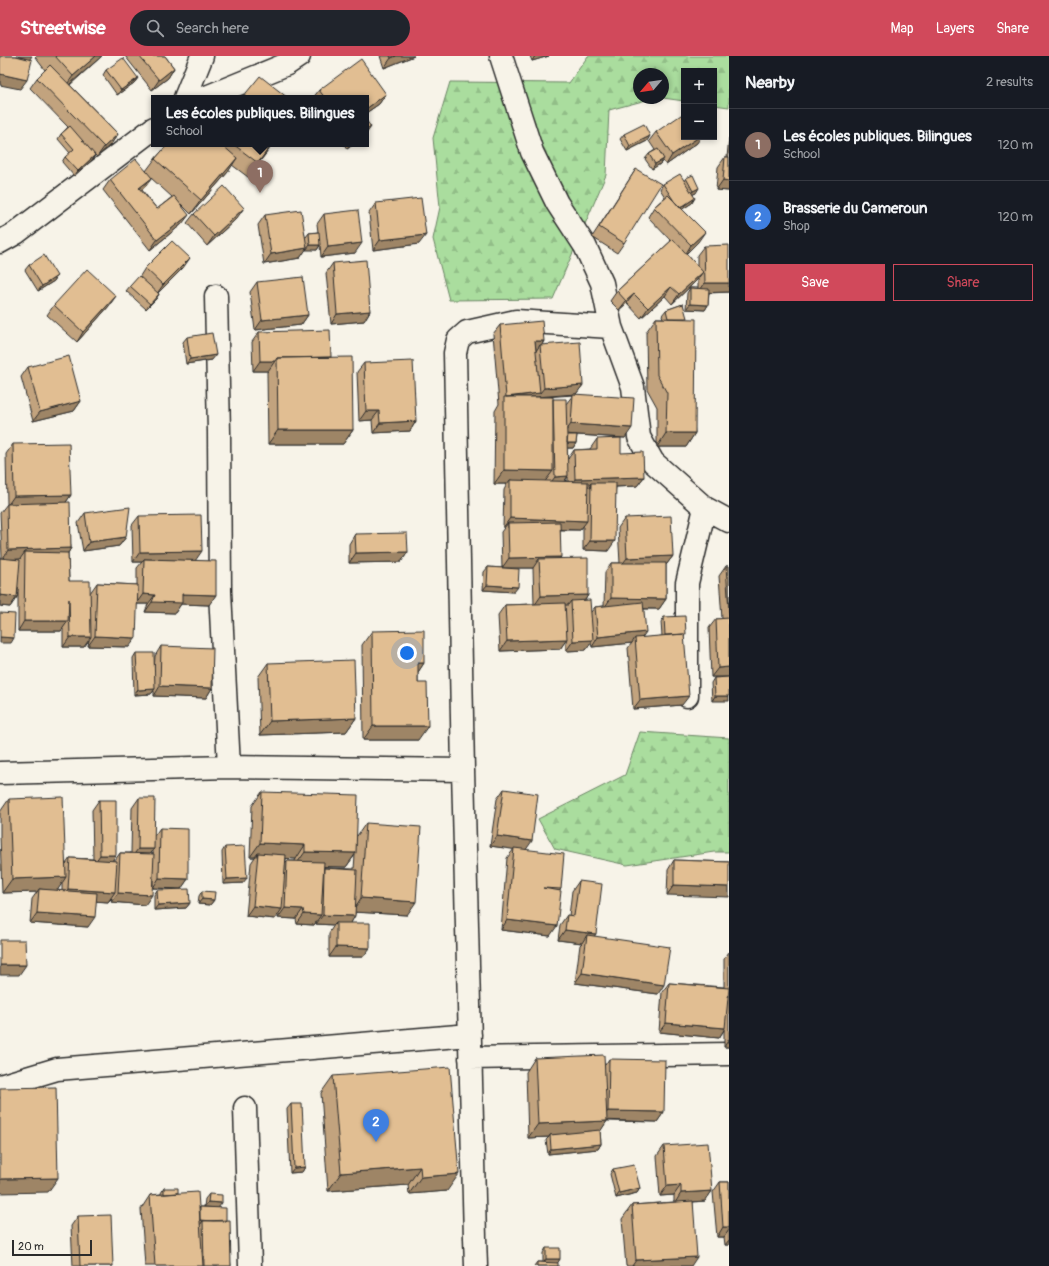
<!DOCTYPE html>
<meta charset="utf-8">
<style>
body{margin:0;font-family:Pangolin,sans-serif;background:#20242c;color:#f1f3f6}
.controls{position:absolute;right:12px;top:12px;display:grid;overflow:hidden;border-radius:0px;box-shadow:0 2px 6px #0003}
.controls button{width:36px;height:36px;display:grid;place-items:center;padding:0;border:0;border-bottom:1px solid #363941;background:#171b24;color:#f1f3f6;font:20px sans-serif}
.compass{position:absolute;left:633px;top:12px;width:36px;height:36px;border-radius:50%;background:#171b24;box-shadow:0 2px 6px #0003;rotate:241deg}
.scale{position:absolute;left:12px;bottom:10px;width:80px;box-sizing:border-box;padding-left:4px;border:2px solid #2b2b2b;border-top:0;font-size:11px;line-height:14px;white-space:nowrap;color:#2b2b2b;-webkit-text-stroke:3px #f7f3e8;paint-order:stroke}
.you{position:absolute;left:407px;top:597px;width:14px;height:14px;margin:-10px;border:3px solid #fff;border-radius:50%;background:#1a73e8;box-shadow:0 0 0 6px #1a73e833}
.badge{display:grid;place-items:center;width:26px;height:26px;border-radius:50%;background:#d1495b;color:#fff;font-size:13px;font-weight:700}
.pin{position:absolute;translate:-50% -33px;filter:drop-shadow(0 1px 2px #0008)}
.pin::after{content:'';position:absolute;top:21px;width:14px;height:12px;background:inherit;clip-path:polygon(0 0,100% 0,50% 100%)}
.popup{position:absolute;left:151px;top:39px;width:218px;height:52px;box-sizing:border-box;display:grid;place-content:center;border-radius:0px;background:#171b24;filter:drop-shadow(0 1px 3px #0005);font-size:13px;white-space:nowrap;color:#9ea1a6}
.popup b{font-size:15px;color:#f1f3f6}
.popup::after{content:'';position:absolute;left:50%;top:100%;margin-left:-8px;border:8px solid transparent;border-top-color:#171b24}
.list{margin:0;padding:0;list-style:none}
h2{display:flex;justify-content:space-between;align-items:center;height:52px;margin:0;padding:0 16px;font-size:17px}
h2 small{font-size:13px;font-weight:400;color:#9ea1a6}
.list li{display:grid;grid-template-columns:26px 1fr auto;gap:12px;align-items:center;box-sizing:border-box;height:72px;padding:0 16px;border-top:1px solid #363941}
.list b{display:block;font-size:15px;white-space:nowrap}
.list p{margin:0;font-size:13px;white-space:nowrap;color:#9ea1a6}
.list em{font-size:13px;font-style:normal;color:#9ea1a6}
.actions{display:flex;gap:8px;padding:12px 16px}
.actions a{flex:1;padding:9px 0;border:1px solid #d1495b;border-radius:0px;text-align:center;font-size:14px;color:#d1495b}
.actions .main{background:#d1495b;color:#fff}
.icon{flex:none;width:22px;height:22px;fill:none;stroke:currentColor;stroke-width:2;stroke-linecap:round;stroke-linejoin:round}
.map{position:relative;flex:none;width:729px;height:1210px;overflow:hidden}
header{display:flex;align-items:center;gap:24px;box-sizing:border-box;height:56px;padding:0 20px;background:#d1495b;color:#fff}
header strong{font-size:19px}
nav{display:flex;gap:22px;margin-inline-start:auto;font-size:14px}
.search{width:280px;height:36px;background:#20242c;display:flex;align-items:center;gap:10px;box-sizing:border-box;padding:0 14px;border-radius:22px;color:#9ea1a6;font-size:15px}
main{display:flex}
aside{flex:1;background:#171b24}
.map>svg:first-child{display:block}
.forest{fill:url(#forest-firs);stroke:#6a8464}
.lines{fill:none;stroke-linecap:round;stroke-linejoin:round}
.minor-casing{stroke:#2b2b2b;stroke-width:25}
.minor{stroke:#f7f3e8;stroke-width:22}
.wall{fill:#c2a37e;stroke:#2b2b2b;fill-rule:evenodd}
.shaded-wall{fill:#9e8566;stroke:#2b2b2b}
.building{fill:#e1be92;stroke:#2b2b2b}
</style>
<header>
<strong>Streetwise</strong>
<div class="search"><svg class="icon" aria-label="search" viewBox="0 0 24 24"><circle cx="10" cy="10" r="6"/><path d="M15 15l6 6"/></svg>Search here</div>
<nav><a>Map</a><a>Layers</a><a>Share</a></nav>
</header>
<main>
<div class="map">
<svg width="729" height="1210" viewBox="0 0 729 1210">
<defs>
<pattern id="forest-firs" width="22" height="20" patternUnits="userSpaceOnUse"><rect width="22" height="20" fill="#aadd9e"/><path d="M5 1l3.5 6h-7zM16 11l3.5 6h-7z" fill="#92be88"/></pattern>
</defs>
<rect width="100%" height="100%" fill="#f7f3e8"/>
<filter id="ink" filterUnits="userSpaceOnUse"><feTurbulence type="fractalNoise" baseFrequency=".025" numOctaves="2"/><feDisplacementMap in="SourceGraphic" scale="8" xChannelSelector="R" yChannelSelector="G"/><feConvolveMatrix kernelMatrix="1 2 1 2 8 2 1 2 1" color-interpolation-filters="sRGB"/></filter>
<g filter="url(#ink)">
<path class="forest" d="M588,0H729V51L714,49V15H684V45L663,42V18H639V42H654L609,54L606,119L553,243L449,244L433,183L440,151L433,82L450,26L569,27Z
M640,676L729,682V796H714L627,809L555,793L538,763L625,719Z"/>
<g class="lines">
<defs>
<path id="minor" d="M185,42L202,0
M204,42L287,8L299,0
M0,186L16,177L154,72
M216,240L219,376L220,536L229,711
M611,271L633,331L639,381L653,406L705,452L729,465
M687,640V527L705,452
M0,717L229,711L463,714
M470,1002L729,998
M0,1030L57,1013L470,979
M245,1052L250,1210
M476,1210L475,1182L463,714L455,297L458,284L467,276L516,265L611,271L602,227L585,190L557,147L532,96L501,0"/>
</defs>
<use href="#minor" class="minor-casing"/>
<use href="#minor" class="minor"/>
</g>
<path class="wall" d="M36,0H102L70,29L118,78L111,88L97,101L95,99L92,104L74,120L62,106L65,101L70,97L58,83L61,78L68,71L30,32L37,22L45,14L35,1Z
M125,0H165L174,12L168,22L152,34Z
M380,0H414L384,12Z
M530,0H549L532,5Z
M106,14L138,22L134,27L117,39L103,19Z
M319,34L386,38L379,48L366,57V42H313Z
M656,76L697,87L666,109L663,105L660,108L652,113L645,103L649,98L655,94L649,85Z
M624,78L647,85L627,95L620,83Z
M729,82V135L716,134L718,111L725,101H727Z
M168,88H273L248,121L232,109L228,116L191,158L181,148L182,168L150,194L103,134L110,124L146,115L155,103ZM151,122L172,141L157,153L142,134L145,131Z
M344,88H354L347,93Z
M636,113L624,187L617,197L592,181Z
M686,122L696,137L693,138L692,147L682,153L698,186L686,197L697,210V199L704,190L729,236L709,237L708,249L705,254L686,253L687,237L690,232H698V223L696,225L672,248L665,240L641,262L627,247L619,254L610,245L617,235L671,185L648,161L654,151L665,141L660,133L663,128L684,125Z
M376,147L419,188L373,194L369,157Z
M194,158L237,162L207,190L187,167Z
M324,158L355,197L321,201L320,189L317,194L306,193L300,202L264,208L258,169L265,159L306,181L309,177L318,176L317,168Z
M333,207L370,255L364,265L331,268L326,217Z
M29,209L57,220L54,225L38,235L25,214Z
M145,212H183L158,237L159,238L156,243L146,253L126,235L130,230L140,220Z
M257,226L308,259L301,269L255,274L250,236Z
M683,248L695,377L686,391H657V351L647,333L646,276L656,262H663L662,259L666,254Z
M54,249L109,250L77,286L47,259Z
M500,269L544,285L542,289L583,329L576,338L625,382L577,379L576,387L573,392H567L568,403L574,394L590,393L597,383L621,397L644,421L637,430L616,431L608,495L583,494V470L580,474H560V502L588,539L585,544L591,556L595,551L604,550L605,516L611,507H620L618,472L625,462L673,500L666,509V543L659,553H644L642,582L662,580L661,566L664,561L684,580L682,649L633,653L628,592L632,587L592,591L591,587L586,594L566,595V584L560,593L500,595L498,559L505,549L534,548L533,512H503L514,536L483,534L484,516L488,511L502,512L501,476L504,472H503L504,434L507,428H494L495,355L499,348L493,278ZM573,339L566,348L545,341ZM568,421V425H565Z
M259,276L331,301L353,374L343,388H268L267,316L268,315H253L252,286Z
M187,281L212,304L186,308L183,286Z
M364,307L416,365L410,375L373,377L372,364L359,365L357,316Z
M28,311L81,345L74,355L33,365L21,321Z
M13,388L71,439L66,446L71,492L68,497L69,525L90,537L97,527L137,529V512L142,506H133L132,469L139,460L196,505L209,549L181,548L175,557L145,556L148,548H137L129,591L88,590L89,584L84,591H63V573L61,575H18V531L17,541L10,551L0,550V502H2L0,457L7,448L6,398Z
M85,457L126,481L119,490L83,495L78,467Z
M355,478L408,496L401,506L349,507V488Z
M726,510H729V621H711L709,572L716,563H722L719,520Z
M372,575L424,607L418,616V684H363L362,589Z
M161,590L212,632L206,642L154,640V635L151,638L134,639L133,602L136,597L154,614L155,600Z
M268,607L356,662L346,676L260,679L258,621Z
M729,621L712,645L711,627L714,622Z
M504,733L526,794L561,833L560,834L550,880L501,874L507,802L514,793L490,790L497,743Z
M262,736L357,780L366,767L407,859L356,856L351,867L363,901H329V877L334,869L316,868V866L314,869L297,868L296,863L278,862V858L275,863L246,860L251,807L255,801H250L252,750ZM355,799L354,813L324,812L323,813L324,811H346ZM286,802L296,803L295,805H287L286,807Z
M139,742L154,780L160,772L188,823L181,833L153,832V822L145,849L111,846L112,842L108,846L96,845L88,871L30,867L32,843L37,836L2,837L0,781V756L9,743L66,808L70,802L93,803L92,754L99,744L113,804H115L120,797H131L132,752ZM153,794V798H150ZM62,827V835L57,834Z
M225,791L243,827L223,828L222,796Z
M674,804L729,806L667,839L668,814Z
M579,825L594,880L658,938L575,927L580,889L582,887L558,884L560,869L567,859L569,860L572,835Z
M157,834L190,847L186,852L154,854V839Z
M202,835L214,844L210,849L198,848L199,840Z
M729,896V991H724V974L719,982L659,976L662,936L669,927L724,931V903Z
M535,1002L605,1009L609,1003L664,1056L657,1066L607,1065L600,1075L601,1088L598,1093L548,1098L546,1084L549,1081L528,1082L526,1016Z
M333,1020L447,1135L409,1138L408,1129L328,1135L321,1037Z
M291,1048L305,1111L302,1116L290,1117L287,1053Z
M664,1090L712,1135L705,1145L693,1146L691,1210H626L622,1163L632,1149L674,1146V1139L660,1140L657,1100Z
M613,1113L640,1132L637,1137L616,1142L610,1118Z
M720,1126H729V1189H725L724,1181H717L713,1136Z
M164,1132L178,1137L199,1152L200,1151H204L205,1143L209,1138L218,1152L226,1165L231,1210H145L141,1153L150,1139L161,1138V1137Z
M78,1160L113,1210H73L71,1170Z
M546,1192L560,1203L557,1207L558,1210H534L537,1206H543V1197Z"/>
<path class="shaded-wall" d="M0,0H32L25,10Z
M96,0H102L63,34L73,20Z
M396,0H414L384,12L391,2Z
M535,0H549L532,5Z
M174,12L168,22L152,34L159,24Z
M0,18L27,24L20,33L0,29Z
M138,22L134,27L117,39L121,34Z
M386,38L379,48L366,57V53Z
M371,71L366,78V74Z
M118,78L111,88L97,101L104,91Z
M650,80L647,85L627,95L630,90Z
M699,81H701L697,87L666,109L672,99Z
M272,88L268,95L248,121L258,107Z
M351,88H354L347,93Z
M95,99L92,104L74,120L78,115Z
M237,102L228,116L191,158L201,144Z
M664,103L660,108L652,113L655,108Z
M152,122L145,131L133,141L139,132Z
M723,124L729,125V135L716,134Z
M699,132L696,137L689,140L693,135Z
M695,142L692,147L675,158L679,153Z
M244,152L237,162L207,190L214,180Z
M189,159L182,168L150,194L157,184Z
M705,176L698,186L685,199L691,189Z
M426,179L419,188L373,194L380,184Z
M362,187L355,197L321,201L328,191Z
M310,189H320L317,194H306Z
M307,192L300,202L264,208L271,198Z
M190,202L183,212L156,239L163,229Z
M703,216L696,225L672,248L679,238Z
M57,220L54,225L38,235L42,230Z
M705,227H729V236L698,237Z
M671,231L665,240L641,262L648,252Z
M159,238L156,243L146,253L150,248Z
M634,238L627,247L619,254L626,245Z
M116,240L109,250L77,286L83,276Z
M690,248L708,249L705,254L686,253Z
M370,255L364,265L331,268L337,258Z
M308,259L301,269L255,274L262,264Z
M535,285H544L540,290V289L536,295Z
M216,299L212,304L186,308L190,303Z
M260,305H275L268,315H253Z
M583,329L576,338L537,341H506L540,337L544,332Z
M81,345L74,355L33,365L40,356Z
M366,355H379L372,364L359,365Z
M416,365L410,375L373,377L380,367Z
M571,368L632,372L625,382L564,378Z
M278,374H353L343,388H268Z
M666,377H695L686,391H657Z
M567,387H576L573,392H564Z
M504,414L553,415L543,428L510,424L507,428H494Z
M568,420L561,430H548L555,421Z
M644,421L637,430L590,432L591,427L587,432L568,433L575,423Z
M71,439L64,449L7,450L14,440Z
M510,462L587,465L580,474L508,472V467L504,472H503Z
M126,481L119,490L83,495L89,486Z
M590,485H615L608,495L583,494Z
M71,492L65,502L25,496L20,503L2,504L8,494Z
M202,495L195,505L144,503L142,506H133L140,496Z
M408,496L401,506L349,507L356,497Z
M673,500L666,509L620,511L627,502Z
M561,501L554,511L539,503L533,512H502L509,502Z
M487,529L518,531L514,536L483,534Z
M143,538L155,539L148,548H136Z
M182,538L216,539L209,549L181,548L175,557L145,556L152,546Z
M0,539L17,541L10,551L0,550Z
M588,539L582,549L571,545L568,549L534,550L541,540Z
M611,542L666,543L659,553L604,552Z
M24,565H68L61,575H18Z
M646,576L639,586L635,582L632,587L592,591L598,581Z
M686,578L682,583L662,584L665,579Z
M95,580L136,582L129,591L88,590Z
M0,581L14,582L11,587H0Z
M70,581H91L84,591H63Z
M567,583L560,593L500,595L507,585Z
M593,584L586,594L566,595L573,585Z
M418,607H424L415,621Z
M729,611V621H711L718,612Z
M160,630L212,632L206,642L154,640Z
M155,633L151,638L134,639L138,634Z
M689,640L682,649L633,653L640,644Z
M715,640H729V645H712Z
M356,662L346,676L260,679L270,665Z
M373,670H428L418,684H363Z
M497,780L532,785L525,795L490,790Z
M260,787L305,789L296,803L257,801L258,797L255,801H250Z
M138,793H154L147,803L131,802Z
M305,796L356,797L346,811L295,810Z
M100,799H116L110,808L93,809Z
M66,821L57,835L39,833L37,836L2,837L12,823Z
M159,822L188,823L181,833L153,832Z
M247,822L243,827L223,828L227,823Z
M674,829L729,831V841L667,839Z
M68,833L115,836L108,846L61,843Z
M118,837L152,839L145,849L111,846Z
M361,842L416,846L407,859L352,856Z
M202,843L214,844L210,849L198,848Z
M190,847L186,852L154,854L158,849Z
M253,850L282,853L275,863L246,860Z
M285,852L303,853L296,863L278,862Z
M37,857L95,861L88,871L30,867Z
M304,858L321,859L314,869L297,868Z
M323,859L355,860L349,870L336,867L334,869L316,868Z
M507,864L557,870L550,880L501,874Z
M565,874L596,878L589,888L587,879L582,887L558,884Z
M336,891L370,892L363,901H329Z
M0,909H26L19,919H0Z
M582,917L664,929L658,938L575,927Z
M666,967L725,972L719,982L659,976Z
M729,983V991H724Z
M608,1055L664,1056L657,1066L601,1064Z
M607,1065L598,1079H550L549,1081L528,1082L538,1068Z
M601,1088L598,1093L548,1098L551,1093Z
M305,1111L302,1116L290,1117L294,1112Z
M420,1111L408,1129L328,1135L341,1117Z
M459,1118L447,1135L409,1138L421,1121Z
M58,1122L48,1136L0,1137V1123Z
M681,1129L674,1139L660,1140L667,1130Z
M640,1132L637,1137L616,1142L619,1137Z
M712,1135L705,1145L675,1147L681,1137Z
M208,1146L222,1147L218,1152L204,1151Z
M199,1164L226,1166L203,1165L200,1169Z
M723,1171H729V1174L724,1181H717Z
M729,1184V1189H725Z
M697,1201L691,1210H632L636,1204Z
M546,1203H560L557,1208H543Z"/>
<path class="building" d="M0,0H16L32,4L27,24L0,18Z
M55,0H96L73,20Z
M139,0H165L174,12L159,24Z
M390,0H396L391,2Z
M123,2L138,22L121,34L106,14Z
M361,3L386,38L366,53V42H325L319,34Z
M50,9L118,78L104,91L37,22Z
M260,20L288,42H242Z
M684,57V81H699L672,99L656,76Z
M366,64L371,71L366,74Z
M644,68L650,80L630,90L624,78Z
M70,70L95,99L78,115L65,101L74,93L61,78Z
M168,88H221L237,102L201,144L155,103Z
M233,88H272L258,107Z
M658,93L664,103L655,108L649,98Z
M725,101H729V125L723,124Z
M136,103L152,122L139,132L157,153L174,140L189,159L157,184L110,124Z
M636,113L661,128L624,187L599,171Z
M680,118L695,142L680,152L674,145L663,128Z
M693,119L699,132L693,135L686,122Z
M224,130L244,152L214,180L194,158Z
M668,139L705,176L691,189L654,151Z
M421,142L426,179L380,184L376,147Z
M301,154L307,192L271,198L265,159Z
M358,154L362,187L328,191L324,158Z
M319,176L320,189H310L309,177Z
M673,183L703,216L679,238L671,231L648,252L634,238L626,245L617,235Z
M172,185L190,202L163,229L145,212Z
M729,189V227H705L704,190Z
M44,199L57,220L42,230L29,209Z
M366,204L370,255L337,258L333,207Z
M87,213L116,240L83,276L54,249Z
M139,220L159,238L150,248L130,230Z
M303,221L308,259L262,264L257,226Z
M690,232L709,233L708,249L690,248Z
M683,248L687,262H668L666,254Z
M656,262L696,263L695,377H666L667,337L657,319Z
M542,265L544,285H535L540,337L506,341L500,269Z
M330,274L331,301L277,302L275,305H260L259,276Z
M212,277L216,299L190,303L187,281Z
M580,286L583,329L544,332L540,289Z
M69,300L81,345L40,356L28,311Z
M352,301L353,374H278L277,302Z
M413,305L416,365L380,367L379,355H366L364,307Z
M573,338L634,342L632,372L571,368Z
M504,341H553V415L504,414Z
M553,343H566L568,420L555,421Z
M568,379H577L576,387H567Z
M621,382V397L643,396L644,421L575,423L574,394L597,393V383Z
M69,387L71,439L14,440L13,388Z
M510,424L588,426L587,465L510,462Z
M591,427H616L615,485H590Z
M70,446L71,492L8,494L7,448Z
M130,451L126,481L89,486L85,457Z
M201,459L202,495L140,496L139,460Z
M671,460L673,500L627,502L625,462Z
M560,466L561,501L509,502L508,467Z
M407,477L408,496L356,497L355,478Z
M25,496L68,497L69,525H90L91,581H70L69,543L68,565H24Z
M0,502L20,504L17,541L0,539Z
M588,502V539L541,540L539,503Z
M144,503L216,505V539L182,538V547L152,546L155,539L143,538Z
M611,507H666V543L611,542Z
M726,510H729V556Z
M488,511L519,513L518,531L487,529Z
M97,527L138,529L136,582L95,580Z
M590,544L593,584L573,585L571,545Z
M643,546L646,576L598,581L595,551Z
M565,547L567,583L507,585L505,549Z
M0,557L15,558L14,582L0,581Z
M685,560L686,578L665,579L664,561Z
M729,562V611L718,612L716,563Z
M424,574V607H418V627H427L428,670H373L372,575Z
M684,578L689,640L640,644L635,582Z
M161,590L213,592L212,632L160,630Z
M136,597H154L155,633L138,634Z
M354,604L356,662L270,665L268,607Z
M729,621V640H715L714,622Z
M504,733L538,738L532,785L497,780Z
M262,736L358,739L356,797L305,796V789L260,787Z
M63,741L66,821L12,823L9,743Z
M139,742H155L154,793H138Z
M99,744H116V799H100Z
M366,767L421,771L416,846L361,842Z
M160,772L188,773V823L159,822Z
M245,790L247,822L227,823L225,791Z
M514,792L564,798L561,833L543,832L561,835L557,870L507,864Z
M120,797L154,798L152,839L118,837Z
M258,797L286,799L282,853L253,850Z
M70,802L117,805L115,836L68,833Z
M674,804L729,806V831L674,829Z
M287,805L324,806L321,859L304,858L303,853L285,852Z
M324,812L357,814L355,860L323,859Z
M579,825L602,828L596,878L565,874L567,859L574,860Z
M39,833L97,837L95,861L37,857Z
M189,833L190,847L158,849L157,834Z
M202,835L215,836L214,844L202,843Z
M336,867H370V892L336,891Z
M587,879L670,891L664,929L582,917Z
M0,884H25L26,909H0Z
M669,927L729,932L725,972L666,967Z
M604,999L607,1065L538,1068L535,1002Z
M609,1003L665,1004L664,1056L608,1055Z
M450,1011L459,1118L421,1121L420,1111L341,1117L333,1020Z
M56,1031L58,1122L0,1123V1032Z
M291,1048H302L305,1111L294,1112Z
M600,1074L601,1088L551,1093L550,1079Z
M708,1087L712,1135L681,1137V1129L667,1130L664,1090Z
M634,1109L640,1132L619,1137L613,1113Z
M720,1126H729V1171H723Z
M164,1132H178V1137L164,1138Z
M198,1136L203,1210H155L150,1139Z
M209,1138L222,1139V1147L208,1146Z
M693,1145L697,1201L636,1204L632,1149Z
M200,1151L226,1152V1165H213L200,1164Z
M111,1159L113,1210H80L78,1160Z
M230,1164L231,1210H204L203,1165Z
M546,1192H560V1203H546Z
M537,1206L558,1207V1210H537Z"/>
</g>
</svg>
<div class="controls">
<button>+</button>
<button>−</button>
</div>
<svg class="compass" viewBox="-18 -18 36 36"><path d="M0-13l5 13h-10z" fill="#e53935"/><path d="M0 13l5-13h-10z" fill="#9ea1a6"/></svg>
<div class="scale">20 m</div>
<div class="you"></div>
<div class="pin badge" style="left:260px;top:137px;background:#8d6e63">1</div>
<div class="popup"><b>Les écoles publiques. Bilingues</b>School</div>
<div class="pin badge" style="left:376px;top:1086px;background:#3f7fe0">2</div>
</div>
<aside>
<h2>Nearby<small>2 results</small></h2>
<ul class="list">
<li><span class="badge" style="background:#8d6e63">1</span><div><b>Les écoles publiques. Bilingues</b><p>School</p></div><em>120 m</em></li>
<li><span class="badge" style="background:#3f7fe0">2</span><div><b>Brasserie du Cameroun</b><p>Shop</p></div><em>120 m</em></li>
</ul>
<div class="actions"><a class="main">Save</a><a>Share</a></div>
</aside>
</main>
